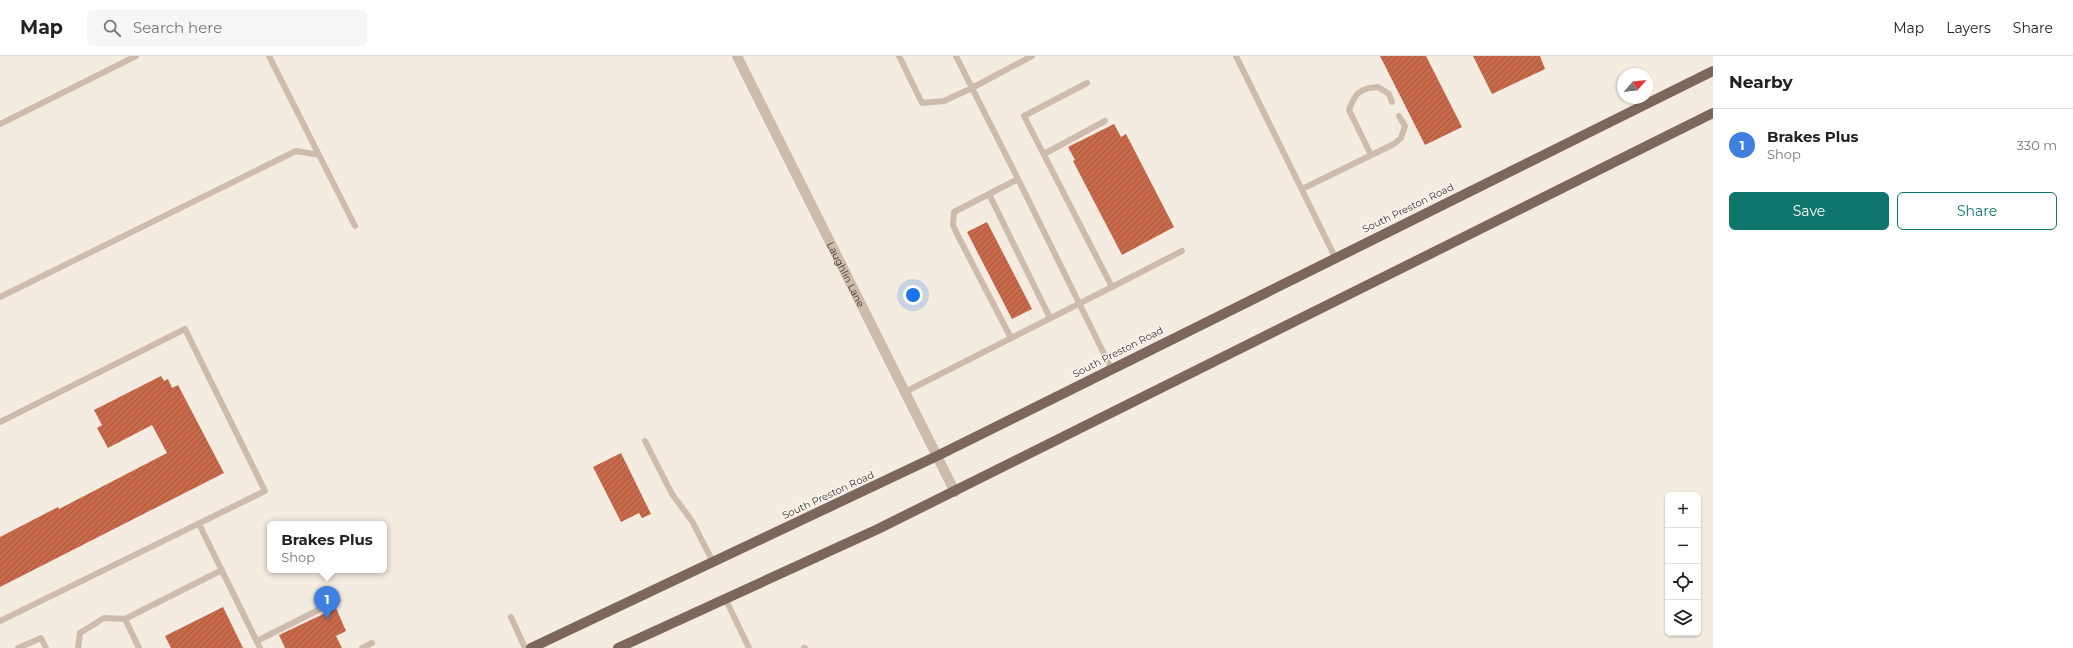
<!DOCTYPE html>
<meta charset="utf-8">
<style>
body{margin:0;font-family:Montserrat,sans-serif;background:#f6f6f6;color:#222}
.controls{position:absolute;right:12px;bottom:12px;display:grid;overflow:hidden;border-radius:6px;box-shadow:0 1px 3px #0004}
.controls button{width:36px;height:36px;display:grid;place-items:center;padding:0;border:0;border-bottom:1px solid #e0e0e0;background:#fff;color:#222;font:20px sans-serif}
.compass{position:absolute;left:1617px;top:12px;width:36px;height:36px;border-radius:50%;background:#fff;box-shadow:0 1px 3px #0004;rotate:63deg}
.you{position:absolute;left:913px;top:239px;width:14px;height:14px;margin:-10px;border:3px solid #fff;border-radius:50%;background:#1a73e8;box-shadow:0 0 0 6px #1a73e833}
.badge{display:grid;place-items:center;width:26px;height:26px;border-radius:50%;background:#0f766e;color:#fff;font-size:13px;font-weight:700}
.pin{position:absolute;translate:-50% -33px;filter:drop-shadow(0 1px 2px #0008)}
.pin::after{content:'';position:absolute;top:21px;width:14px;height:12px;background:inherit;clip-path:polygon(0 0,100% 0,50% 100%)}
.popup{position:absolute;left:267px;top:465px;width:120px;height:52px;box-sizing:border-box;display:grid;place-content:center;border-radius:6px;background:#fff;filter:drop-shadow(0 1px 3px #0005);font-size:13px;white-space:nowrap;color:#767676}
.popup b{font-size:15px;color:#222}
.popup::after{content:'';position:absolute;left:50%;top:100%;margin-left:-8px;border:8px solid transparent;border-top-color:#fff}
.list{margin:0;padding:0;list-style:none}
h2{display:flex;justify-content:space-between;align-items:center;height:52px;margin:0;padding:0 16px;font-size:17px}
h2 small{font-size:13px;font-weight:400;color:#767676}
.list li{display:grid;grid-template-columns:26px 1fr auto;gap:12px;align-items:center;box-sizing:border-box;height:72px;padding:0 16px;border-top:1px solid #e0e0e0}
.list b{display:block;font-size:15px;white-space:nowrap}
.list p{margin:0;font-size:13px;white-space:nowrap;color:#767676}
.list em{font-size:13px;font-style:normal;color:#767676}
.actions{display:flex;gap:8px;padding:12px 16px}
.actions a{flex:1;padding:9px 0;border:1px solid #0f766e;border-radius:6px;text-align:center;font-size:14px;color:#0f766e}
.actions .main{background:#0f766e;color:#fff}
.icon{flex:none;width:22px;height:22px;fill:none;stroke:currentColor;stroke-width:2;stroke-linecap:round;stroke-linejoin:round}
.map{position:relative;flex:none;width:1713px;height:592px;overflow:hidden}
header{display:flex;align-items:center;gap:24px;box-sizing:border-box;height:56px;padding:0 20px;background:#fff;border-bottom:1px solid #e0e0e0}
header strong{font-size:19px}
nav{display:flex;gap:22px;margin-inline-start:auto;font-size:14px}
.search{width:280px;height:36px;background:#f6f6f6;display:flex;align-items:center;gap:10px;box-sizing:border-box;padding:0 14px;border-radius:6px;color:#767676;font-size:15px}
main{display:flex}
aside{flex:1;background:#fff}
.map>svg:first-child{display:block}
.building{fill:url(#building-hatch)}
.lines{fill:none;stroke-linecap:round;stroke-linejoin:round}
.lane{stroke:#cdbbac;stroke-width:6}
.street{stroke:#cdbbac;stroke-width:10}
.primary{stroke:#7d675c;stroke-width:10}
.labels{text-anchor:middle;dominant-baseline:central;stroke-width:3;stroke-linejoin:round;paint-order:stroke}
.street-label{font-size:10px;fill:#3b302b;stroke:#fbf5ee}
</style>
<header>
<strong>Map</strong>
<div class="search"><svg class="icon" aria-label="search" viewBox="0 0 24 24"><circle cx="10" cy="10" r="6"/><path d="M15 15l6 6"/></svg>Search here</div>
<nav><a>Map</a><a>Layers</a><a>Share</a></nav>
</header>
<main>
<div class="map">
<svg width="1713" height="592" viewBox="0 0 1713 592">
<defs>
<pattern id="building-hatch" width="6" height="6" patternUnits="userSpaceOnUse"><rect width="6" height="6" fill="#c8694b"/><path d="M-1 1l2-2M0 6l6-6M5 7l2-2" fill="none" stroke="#a4573f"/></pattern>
</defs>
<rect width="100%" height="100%" fill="#f4ebe1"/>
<path class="building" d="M1380,0H1426L1462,71L1425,89Z
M1473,0H1540L1545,13L1492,38Z
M1114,68L1121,81L1126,78L1174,171L1122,199L1073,105L1075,104L1068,91Z
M987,166L1032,253L1012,263L967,176Z
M161,320L164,325L168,323L172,332L178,329L224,417L0,531V481L58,451L59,453L167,397L152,369L108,392L97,372L102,369L94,354Z
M621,397L651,458L642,462L639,457L621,466L593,411Z
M223,551L243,592H171L165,580Z
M336,552L346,575L336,580L342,592H285L279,579Z"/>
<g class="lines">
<path class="lane" d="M269,0L319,99
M899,0L922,47L944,45L972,32L1018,123
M956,0L972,32L1032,0
M1236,0L1335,201
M1087,27L1024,60L1112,231L1182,195
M0,68L136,0
M1044,98L1105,65
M1371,99L1349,54C1355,37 1360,32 1378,31L1389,38L1392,46
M1302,133L1394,88L1401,82L1405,70L1399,60
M989,138L1050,262
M0,241L296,95L319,99L355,170
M1011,282L957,178L953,169L954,156L1018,123L1112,314
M905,336L1112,231
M0,366L185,273L265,435L0,565
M645,385L672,438L692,465L713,506
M199,468L260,592
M726,544L749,592
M511,561L525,592
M125,563L139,592
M257,585L338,544
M18,592L41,582L46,592
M78,592L80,577L104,562L125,563L222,514
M362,592L372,587
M804,592H805"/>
<path class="street" id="s1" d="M737,0L955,436"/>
<path class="primary" d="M531,592L937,400L1713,15
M618,592L878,473L1713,57"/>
</g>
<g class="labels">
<g class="street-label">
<text transform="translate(1408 152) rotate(-26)">South Preston Road</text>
<text stroke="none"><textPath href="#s1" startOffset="244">Laughlin Lane</textPath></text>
<text transform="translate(1118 296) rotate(-27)">South Preston Road</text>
<text transform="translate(828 439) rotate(-25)">South Preston Road</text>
</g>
</g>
</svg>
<div class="controls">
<button>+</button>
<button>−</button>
<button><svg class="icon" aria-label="locate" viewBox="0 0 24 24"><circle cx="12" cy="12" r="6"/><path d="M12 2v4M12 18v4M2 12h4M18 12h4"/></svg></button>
<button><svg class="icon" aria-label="layers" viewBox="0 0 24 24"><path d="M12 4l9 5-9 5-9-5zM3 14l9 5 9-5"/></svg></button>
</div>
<svg class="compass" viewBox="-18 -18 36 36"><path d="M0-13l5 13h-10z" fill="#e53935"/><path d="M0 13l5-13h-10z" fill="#767676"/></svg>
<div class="you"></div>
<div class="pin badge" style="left:327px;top:563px;background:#3f7fe0">1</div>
<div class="popup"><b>Brakes Plus</b>Shop</div>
</div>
<aside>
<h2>Nearby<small></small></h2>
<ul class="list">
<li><span class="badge" style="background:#3f7fe0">1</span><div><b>Brakes Plus</b><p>Shop</p></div><em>330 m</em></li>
</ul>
<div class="actions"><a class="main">Save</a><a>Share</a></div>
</aside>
</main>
